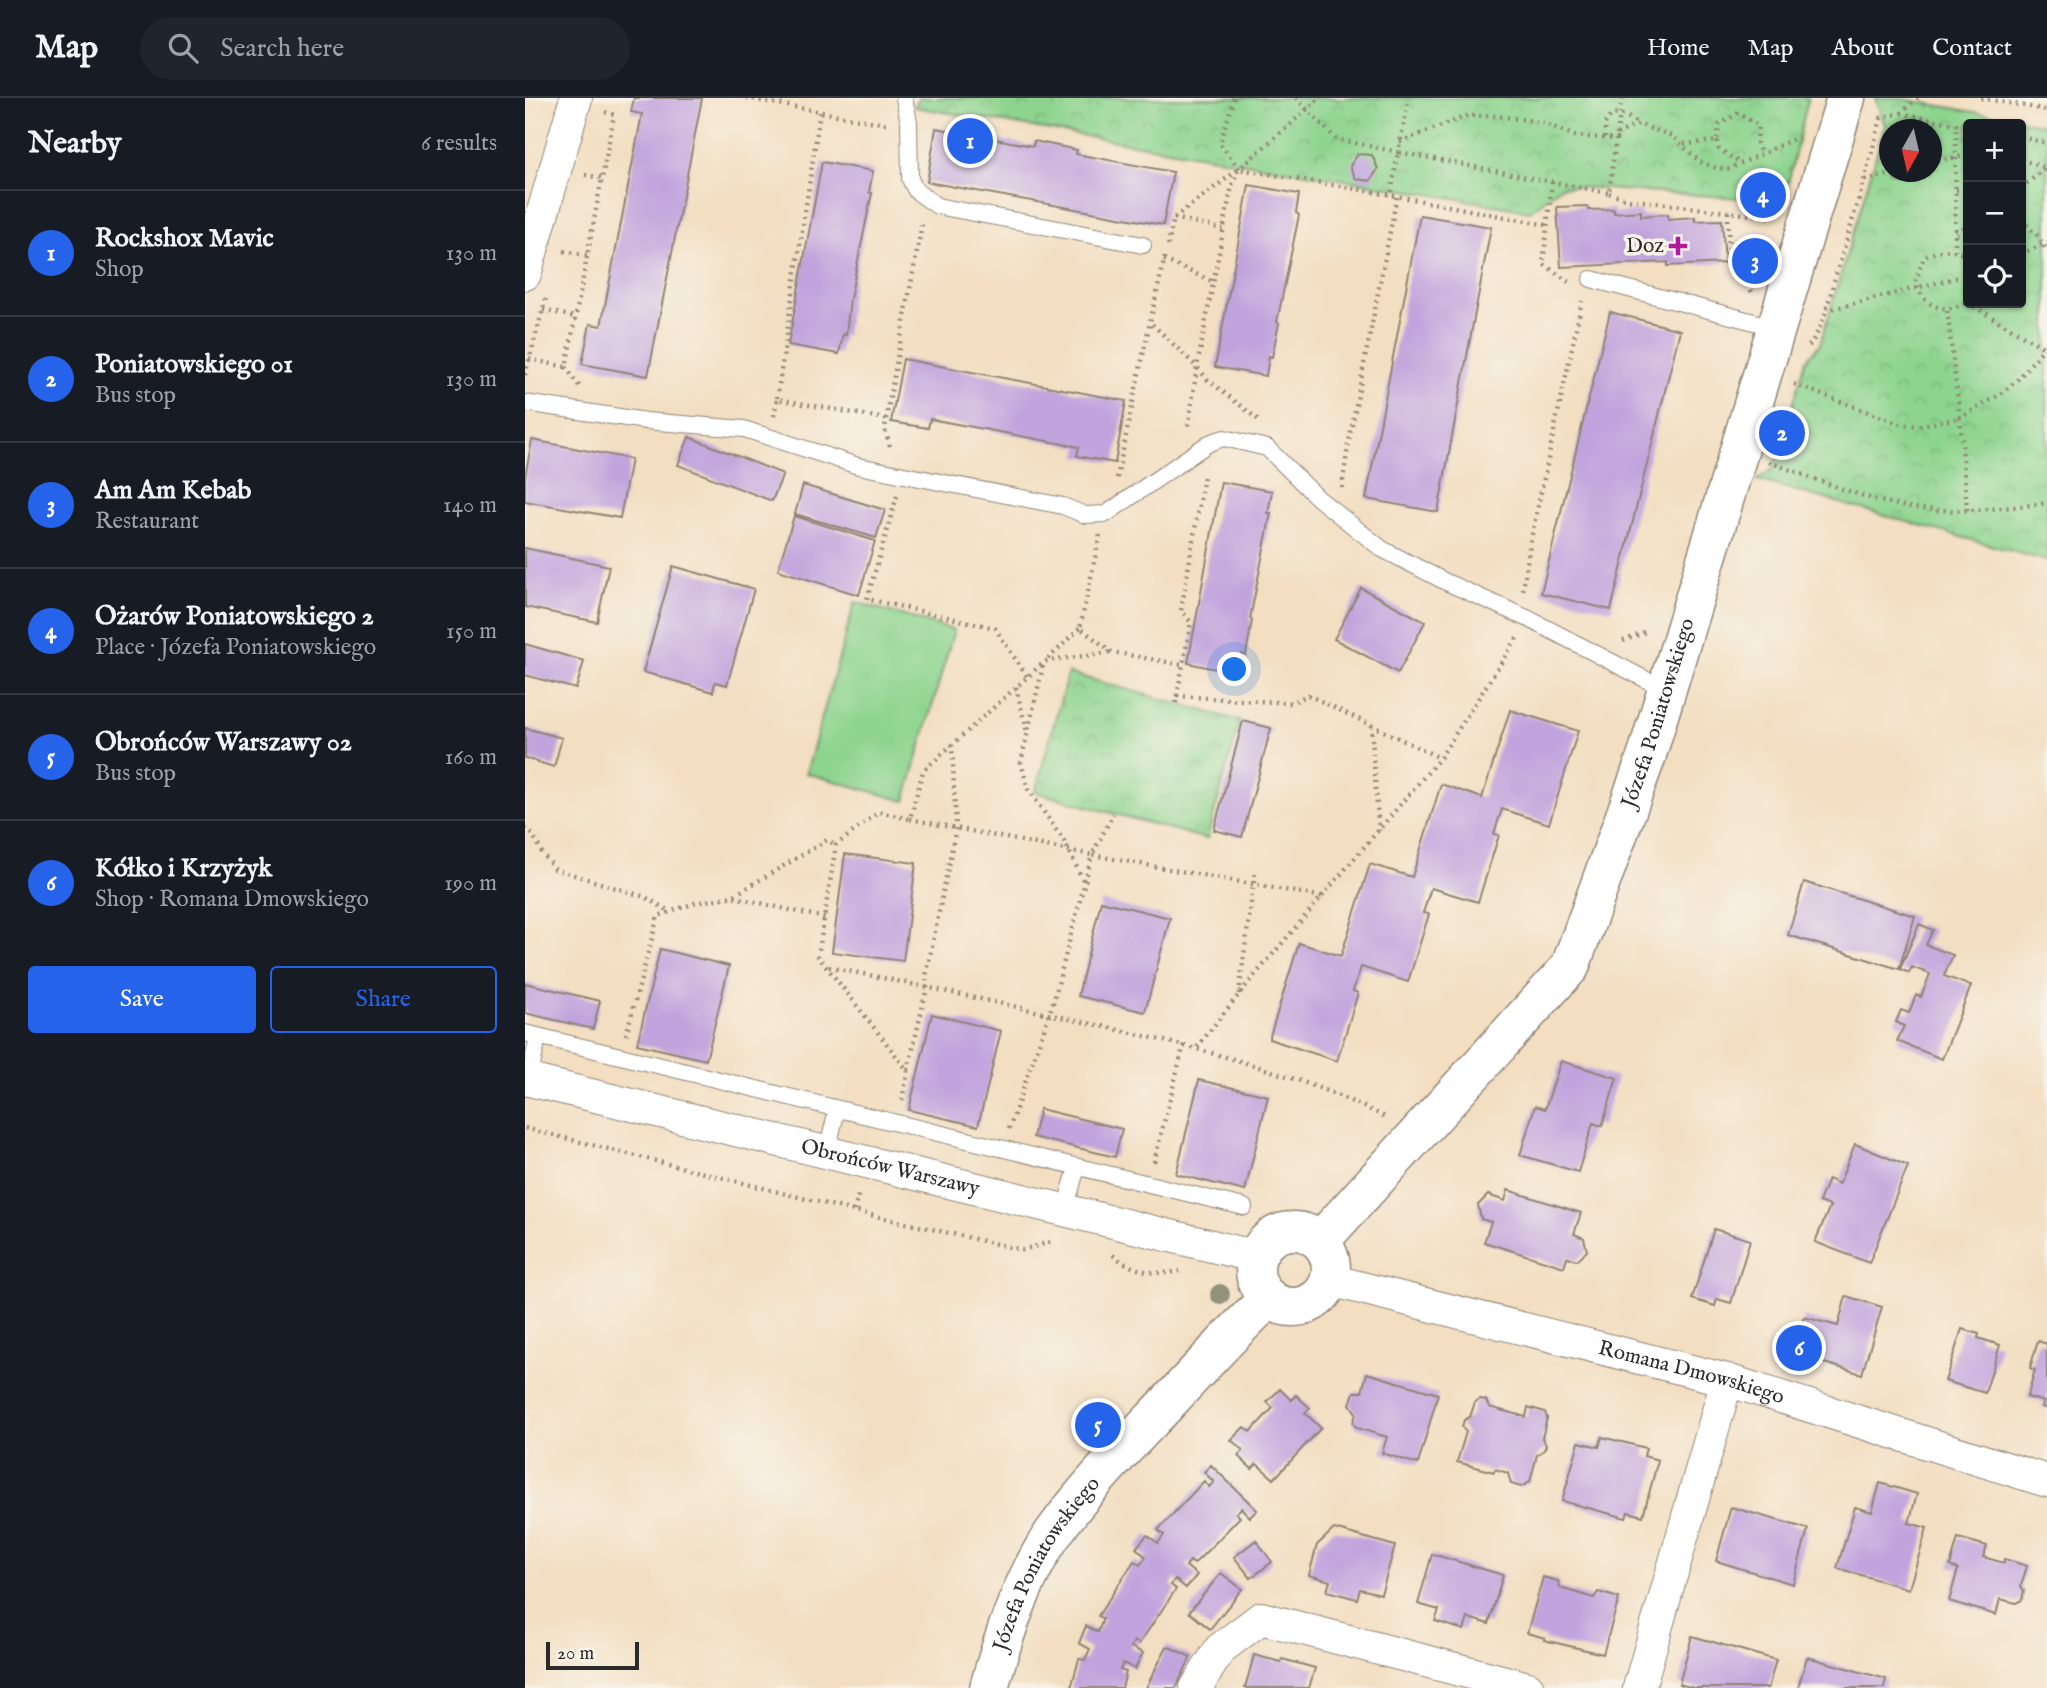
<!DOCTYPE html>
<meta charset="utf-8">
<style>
body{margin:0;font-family:"IM FELL English",serif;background:#20242c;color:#f1f3f6}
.controls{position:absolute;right:21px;top:21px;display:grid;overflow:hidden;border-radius:7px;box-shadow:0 2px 5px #0004}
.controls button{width:63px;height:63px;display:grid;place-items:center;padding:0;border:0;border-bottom:2px solid #363941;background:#171b24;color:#f1f3f6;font:35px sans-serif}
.compass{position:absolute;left:1354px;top:21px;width:63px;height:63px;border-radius:50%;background:#171b24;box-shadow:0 2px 5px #0004;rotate:188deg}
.scale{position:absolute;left:21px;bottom:18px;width:93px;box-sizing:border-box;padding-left:7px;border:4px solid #2b2b2b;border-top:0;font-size:19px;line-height:24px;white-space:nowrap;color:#2b2b2b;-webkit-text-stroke:5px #f7f3e8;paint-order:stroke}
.you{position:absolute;left:710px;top:572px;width:24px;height:24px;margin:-18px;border:5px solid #fff;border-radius:50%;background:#1a73e8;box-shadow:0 0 0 10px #1a73e833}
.badge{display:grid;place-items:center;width:46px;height:46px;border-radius:50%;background:#2563eb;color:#fff;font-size:23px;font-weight:700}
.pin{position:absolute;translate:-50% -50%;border:4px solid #fff;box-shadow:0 2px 7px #0006}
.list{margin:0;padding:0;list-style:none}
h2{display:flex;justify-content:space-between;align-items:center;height:91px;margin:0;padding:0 28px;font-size:30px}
h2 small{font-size:23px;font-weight:400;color:#9ea1a6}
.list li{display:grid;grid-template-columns:46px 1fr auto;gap:21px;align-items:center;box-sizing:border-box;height:126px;padding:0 28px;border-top:2px solid #363941}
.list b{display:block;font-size:26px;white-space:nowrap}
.list p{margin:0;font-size:23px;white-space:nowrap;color:#9ea1a6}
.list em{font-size:23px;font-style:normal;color:#9ea1a6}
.actions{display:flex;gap:14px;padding:21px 28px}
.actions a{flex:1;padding:16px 0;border:2px solid #2563eb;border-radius:7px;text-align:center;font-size:24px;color:#2563eb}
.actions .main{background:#2563eb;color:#fff}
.icon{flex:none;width:38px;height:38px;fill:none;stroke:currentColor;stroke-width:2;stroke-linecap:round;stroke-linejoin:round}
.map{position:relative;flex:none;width:1522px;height:1590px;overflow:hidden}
header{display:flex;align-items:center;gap:42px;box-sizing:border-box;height:98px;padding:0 35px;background:#171b24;border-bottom:2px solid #363941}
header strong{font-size:33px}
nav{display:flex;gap:38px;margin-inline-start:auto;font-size:24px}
.search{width:490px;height:63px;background:#20242c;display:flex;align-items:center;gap:18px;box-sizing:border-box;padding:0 24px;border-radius:38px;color:#9ea1a6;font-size:26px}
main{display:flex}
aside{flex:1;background:#171b24}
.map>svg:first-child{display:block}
.green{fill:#8dd48e;stroke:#5c805c;stroke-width:2}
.park{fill:url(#park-crowns);stroke:#5c805c;stroke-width:2;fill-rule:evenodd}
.building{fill:#c1a4dd}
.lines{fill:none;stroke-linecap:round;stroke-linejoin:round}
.service-casing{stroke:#8f8476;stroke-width:18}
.minor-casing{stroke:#8f8476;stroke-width:34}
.tertiary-casing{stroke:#8f8476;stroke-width:41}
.path{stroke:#8f8476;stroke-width:4.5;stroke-dasharray:2 5;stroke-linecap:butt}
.service{stroke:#fff;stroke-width:16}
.minor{stroke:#fff;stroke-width:32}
.tertiary{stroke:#fff;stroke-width:38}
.tree{fill:#93937c}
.poi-dot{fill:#b5179e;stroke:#f7f3e8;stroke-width:2.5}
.labels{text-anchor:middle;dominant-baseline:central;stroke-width:7;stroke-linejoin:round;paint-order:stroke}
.poi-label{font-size:21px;fill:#2b2b2b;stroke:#f7f3e8;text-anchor:end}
.street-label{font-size:21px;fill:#2b2b2b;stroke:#f7f3e8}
</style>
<header>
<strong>Map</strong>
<div class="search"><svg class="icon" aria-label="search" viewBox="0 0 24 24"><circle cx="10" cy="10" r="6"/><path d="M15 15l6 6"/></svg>Search here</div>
<nav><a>Home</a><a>Map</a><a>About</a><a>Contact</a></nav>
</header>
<main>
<aside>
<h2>Nearby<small>6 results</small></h2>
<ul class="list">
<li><span class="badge">1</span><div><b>Rockshox Mavic</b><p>Shop</p></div><em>130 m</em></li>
<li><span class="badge">2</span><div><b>Poniatowskiego 01</b><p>Bus stop</p></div><em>130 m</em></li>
<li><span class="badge">3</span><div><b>Am Am Kebab</b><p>Restaurant</p></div><em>140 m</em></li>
<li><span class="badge">4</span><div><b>Ożarów Poniatowskiego 2</b><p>Place · Józefa Poniatowskiego</p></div><em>150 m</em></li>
<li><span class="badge">5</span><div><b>Obrońców Warszawy 02</b><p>Bus stop</p></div><em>160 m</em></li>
<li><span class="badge">6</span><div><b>Kółko i Krzyżyk</b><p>Shop · Romana Dmowskiego</p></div><em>190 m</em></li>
</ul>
<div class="actions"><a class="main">Save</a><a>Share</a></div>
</aside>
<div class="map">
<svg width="1522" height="1590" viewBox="0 0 1522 1590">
<defs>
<pattern id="park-crowns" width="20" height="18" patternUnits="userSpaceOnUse" patternTransform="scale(1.75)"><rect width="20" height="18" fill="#8dd48e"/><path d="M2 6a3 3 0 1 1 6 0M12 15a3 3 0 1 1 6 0" fill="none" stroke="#7ab67b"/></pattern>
</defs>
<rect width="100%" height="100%" fill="#f7f3e8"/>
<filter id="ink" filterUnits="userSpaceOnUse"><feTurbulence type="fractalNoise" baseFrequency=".0143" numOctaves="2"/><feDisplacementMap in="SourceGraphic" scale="14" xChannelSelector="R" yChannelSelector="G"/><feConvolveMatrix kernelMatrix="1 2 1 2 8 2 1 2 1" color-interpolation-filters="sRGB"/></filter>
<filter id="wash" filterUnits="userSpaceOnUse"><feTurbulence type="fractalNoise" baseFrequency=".00686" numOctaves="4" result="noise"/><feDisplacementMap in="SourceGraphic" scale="28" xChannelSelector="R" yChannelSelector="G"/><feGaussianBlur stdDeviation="1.57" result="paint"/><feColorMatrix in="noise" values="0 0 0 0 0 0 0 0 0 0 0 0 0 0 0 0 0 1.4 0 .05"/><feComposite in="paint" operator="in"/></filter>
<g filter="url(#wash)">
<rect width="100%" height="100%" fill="#f3dec1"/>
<path class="green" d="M330,504L429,532L380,703L281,675Z"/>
<path class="park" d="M394,0H1279L1283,1L1259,103L1037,88L1005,113L389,9Z
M1350,0H1372L1522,27V463L1232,382L1249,370L1281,262L1295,246L1360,28ZM1496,26V205H1443V26ZM1364,32H1406V74H1364Z
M543,575L715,623L682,741L510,694Z"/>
<g id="blocks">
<path class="building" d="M109,0H177L123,278L57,266L65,226L76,228L117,16L106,14Z
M411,30L508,48L509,43L552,52L551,56L648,74L638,127L402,84Z
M833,56L847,57L853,71L845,83L831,81L825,68Z
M297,64L348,73L344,94L347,95L325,201L321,237L318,236L314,256L263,247Z
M724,87L774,96L771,115L774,117L752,224L754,225L747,259L744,258L741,278L690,269Z
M1233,88L1247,90L1244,107L1230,104Z
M1062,108L1063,112L1089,111V115L1116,113V118L1143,116V121L1170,119V123L1197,122L1200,165L1143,168V164L1036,169L1032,109Z
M895,117L966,129L913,414L841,401Z
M1085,214L1155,232L1086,512L1016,495Z
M378,261L601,303L590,365L552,358L554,349L405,321L403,330L366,324Z
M164,339L258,376L247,403L153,367Z
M7,342L106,361L95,420L0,403V379Z
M696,384L747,393L743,415H746L725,521L727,522L721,557L717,556L714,576L663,565Z
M278,387L360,412L351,440L270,416Z
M269,418L350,443L334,497L253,472Z
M0,450L84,468L72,524L0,509Z
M148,468L229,491L202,587L190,584L188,594L118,574Z
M836,490L900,524L873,575L809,541Z
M0,546L59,563L51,591L0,577Z
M985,612L1053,633L1024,726L977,711L969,736L974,737L953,804L906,790L898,815L904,816L883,884L836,869L828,893L833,895L812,963L744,941L774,845L816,858L845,766L887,779L916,686L957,700Z
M718,623L746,630L717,739L689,732Z
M0,630L37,640L29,669L0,660Z
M320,756L391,765L378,863L307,854Z
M1279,784L1390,818L1374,871L1263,837Z
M576,803L645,820L620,914L553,898Z
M1394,826L1408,832L1401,847L1428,857L1419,878L1446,888L1417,961L1372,943L1379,928L1371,924L1376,912L1384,915L1391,897L1396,899L1405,876L1387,869L1384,875L1375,871Z
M135,851L204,868L181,962L112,946Z
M0,885L75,903L68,931L0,915Z
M407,916L476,933L453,1028L384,1012Z
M1036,963L1092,980L1077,1028L1068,1025L1053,1074L995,1057L1010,1008L1020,1011Z
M674,982L743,998L720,1093L651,1076Z
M515,1011L597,1031L590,1059L508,1039Z
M1330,1046L1383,1068L1344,1165L1290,1144L1305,1108L1294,1104L1303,1081L1314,1086Z
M983,1092L1056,1115L1049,1136L1059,1140L1062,1153L1052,1162L1042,1159L1039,1169L959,1144L966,1124L956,1121L953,1107L963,1097L980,1103Z
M1189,1131L1225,1142L1206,1205L1192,1201L1190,1208L1167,1201Z
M1321,1198L1357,1209L1337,1276L1268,1256L1279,1219L1313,1228Z
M1437,1231L1454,1236L1453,1240L1475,1247L1460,1295L1420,1283Z
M1513,1243L1522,1246V1311L1517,1309L1519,1304L1502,1299L1510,1272L1505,1270Z
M842,1275L913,1296L893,1366L857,1355L862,1339L832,1330L828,1325L831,1315L825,1306L829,1294H837Z
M755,1291L766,1302L771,1297L785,1310L780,1315L796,1330L749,1381L732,1366L727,1371L713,1358L718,1352L706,1342L719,1329L725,1334L748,1310L742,1304Z
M955,1301L961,1302L964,1309L1001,1319L1003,1309L1020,1314L1022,1320L1017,1340L1021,1347L1019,1352L1012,1357L1005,1384L996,1389L986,1386L983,1375L970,1371L969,1374L932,1364L941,1334L937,1329L939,1322L945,1319L950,1304Z
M1077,1339L1121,1350L1119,1358L1133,1362L1118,1418L1103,1414L1101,1420L1037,1403L1054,1344L1074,1349Z
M686,1367L732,1412L725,1419L716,1410L711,1415L715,1419L692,1443L669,1466L665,1463L661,1468L672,1477L661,1490L650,1481L646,1487L651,1491L614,1546L609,1543L606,1549L618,1555L610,1571L598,1565L595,1572L601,1574L597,1590H546L554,1561L560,1562L565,1551L554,1545L561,1528L573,1534L578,1521L573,1518L609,1463L615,1467L621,1459L611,1450L622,1437L633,1445L639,1437L633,1432L679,1383L684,1389L689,1384L679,1374Z
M1355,1385L1392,1396L1384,1425L1402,1430L1384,1491L1312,1470L1330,1409L1347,1414Z
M1206,1409L1283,1431L1268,1486L1191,1463Z
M809,1431L870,1448L856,1496L835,1491L832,1501L802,1493L805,1483L784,1477L792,1447Z
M1433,1440L1462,1448L1458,1459L1479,1465V1461L1502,1468L1496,1488L1499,1493L1497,1502L1491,1505L1475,1501L1471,1517L1424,1503L1433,1471L1425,1468Z
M731,1442L747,1464L726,1480L709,1459Z
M907,1456L978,1477L964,1526L943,1520L939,1532L910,1523L914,1512L893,1506Z
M696,1475L717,1491L685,1531L664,1514Z
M1018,1479L1033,1483L1035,1490L1069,1500L1073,1494L1094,1500L1078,1556L1019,1542L1020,1540L1002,1535Z
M1167,1538L1251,1562L1243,1590H1169L1154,1586Z
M642,1548L666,1559L651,1590H621Z
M729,1557L756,1564L757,1561L790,1570L784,1590H720Z
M1282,1559L1361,1581L1359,1590H1273Z"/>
</g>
</g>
<g filter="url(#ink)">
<use href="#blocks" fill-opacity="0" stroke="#8f8476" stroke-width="2"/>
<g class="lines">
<defs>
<path id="service" d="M379,0L384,24L385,81L391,93L412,108L618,147
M1066,181L1252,230
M0,305L121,323L219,331L333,368L538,408L560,417L581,416L684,345L699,340L742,350L794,401L857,451L921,484L1004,521L1141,592
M0,935L719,1109
M4,982L13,939
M302,1054L312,1011
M540,1112L552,1069"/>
<g id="minor">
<path d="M0,176L51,0"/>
<path id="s1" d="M0,981L732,1159"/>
<path id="s2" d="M805,1182L1202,1282L1522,1383"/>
<path d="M671,1590L695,1551L736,1520L1003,1590"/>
<path d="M1114,1590L1202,1282"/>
</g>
<g id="tertiary">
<circle cx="768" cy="1171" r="38"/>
<path id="s3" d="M795,1143L1045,869L1121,660L1321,0"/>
<path id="s4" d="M464,1590C478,1538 497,1482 527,1437C560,1390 601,1349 640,1308C674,1271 708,1234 744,1200"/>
</g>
</defs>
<use href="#service" class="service-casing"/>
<use href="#minor" class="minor-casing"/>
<use href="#tertiary" class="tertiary-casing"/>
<path class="path" d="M221,0L361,26
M709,0L695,45L714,71L795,0
M771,0L811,41L873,54L884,0
M1456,0L1522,12
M1376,15L1443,29
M1355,20L1376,15L1393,0
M1092,36L1113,26L1147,38L1175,64L1191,70L1204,71L1273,39
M1092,37L1097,0
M1496,39L1522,45
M1080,40V26L1086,17C1098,15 1104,19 1113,26
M1192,43L1194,51L1215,65
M875,44L942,18H972L1016,24L1050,38L1091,41L1084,95L873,54L866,97L1022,127
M1159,46L1192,43L1194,27L1213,15L1233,27L1232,45L1236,56
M1496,62L1521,69
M1406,64L1443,57
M713,72L707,87L672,269L682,281L735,323
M60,77L77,80
M1340,82L1377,74
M1027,84L1018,166L1044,184
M1496,90L1522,69
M1431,92L1443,93
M1084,95L1102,101L1249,120
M1203,114L1204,154L1227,194
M649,120L698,131
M1496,122L1511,136L1522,152
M1431,135L1443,127
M643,147L649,120L714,71L866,97
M39,153L62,157
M1430,153L1431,26
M1496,156L1522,145
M1443,158C1426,150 1416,151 1399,159L1391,182C1396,210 1420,217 1443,204
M640,159L625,224L672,269L663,331
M639,162L689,184
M1443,205L1519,250L1522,245
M1301,209L1307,211L1443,177
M18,212L50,219
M1284,248C1299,228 1304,200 1311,177C1327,125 1342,73 1356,20
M4,261L41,269
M0,277L21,200
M1269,286L1375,326L1392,328L1435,320L1422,212
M54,288L41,269L89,17L77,13
M252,300L295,14
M249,318L252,301L361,321L360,333L366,351
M361,321L397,126
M1244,364C1294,382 1346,405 1398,411C1439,415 1482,410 1522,405
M592,380L625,224
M817,390L823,348L872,98
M372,398L342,501L470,530L503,580
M1442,412L1435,320L1476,296L1493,281L1519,250L1522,251
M575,437L555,530L587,554L658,567
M998,492L1005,445L1057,203
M1098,543L1123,533
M523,561L555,530
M518,568L496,664L503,691L539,743L559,784
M491,589L502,634
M652,598L666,524L656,513L679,378
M651,605L652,598L766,605L783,597L915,660
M846,627L854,733
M385,721L567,757L588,716
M0,731L8,737L18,757L30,771L120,799L144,813
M209,799L300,820
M304,869C389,886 474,905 559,924C664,948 764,971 862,1020
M714,896L730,774
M101,937L133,818L170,805L208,798L302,742L311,747
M672,949L719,890L915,660L992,540
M383,972L402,889L401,878L431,730L427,647
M377,1002L383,973L293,858L311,747L354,714L385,721L398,673L518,565L522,563L587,554
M0,1030L329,1113L497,1152L529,1143
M484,1031L528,905L567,757L798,799
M629,1064L659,946
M329,1113L334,1094
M588,1157C607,1173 631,1178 655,1173"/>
<use href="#service" class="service"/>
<use href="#minor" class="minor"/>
<use href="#tertiary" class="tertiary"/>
</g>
<circle class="tree" cx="695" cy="1196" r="10"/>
</g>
<path class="poi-dot" d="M1149.5 137.5h7v7h7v7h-7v7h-7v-7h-7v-7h7z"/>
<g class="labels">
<g class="poi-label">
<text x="1139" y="148">Doz</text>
</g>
<g class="street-label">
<text stroke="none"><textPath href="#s3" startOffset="640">Józefa Poniatowskiego</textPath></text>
<text stroke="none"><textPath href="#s1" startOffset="376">Obrońców Warszawy</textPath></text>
<text stroke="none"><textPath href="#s2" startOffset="373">Romana Dmowskiego</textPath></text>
<text stroke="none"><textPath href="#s4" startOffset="138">Józefa Poniatowskiego</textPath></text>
</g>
</g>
</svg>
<div class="controls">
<button>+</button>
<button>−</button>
<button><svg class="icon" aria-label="locate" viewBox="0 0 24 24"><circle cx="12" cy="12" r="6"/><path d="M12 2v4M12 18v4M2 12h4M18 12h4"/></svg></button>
</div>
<svg class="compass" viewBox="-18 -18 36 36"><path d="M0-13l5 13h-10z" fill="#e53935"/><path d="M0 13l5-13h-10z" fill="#9ea1a6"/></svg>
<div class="scale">20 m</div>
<div class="you"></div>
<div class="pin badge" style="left:445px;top:43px">1</div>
<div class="pin badge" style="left:1257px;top:335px">2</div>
<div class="pin badge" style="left:1230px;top:163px">3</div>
<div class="pin badge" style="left:1238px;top:97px">4</div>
<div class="pin badge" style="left:573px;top:1327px">5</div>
<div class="pin badge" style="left:1274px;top:1250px">6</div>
</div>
</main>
